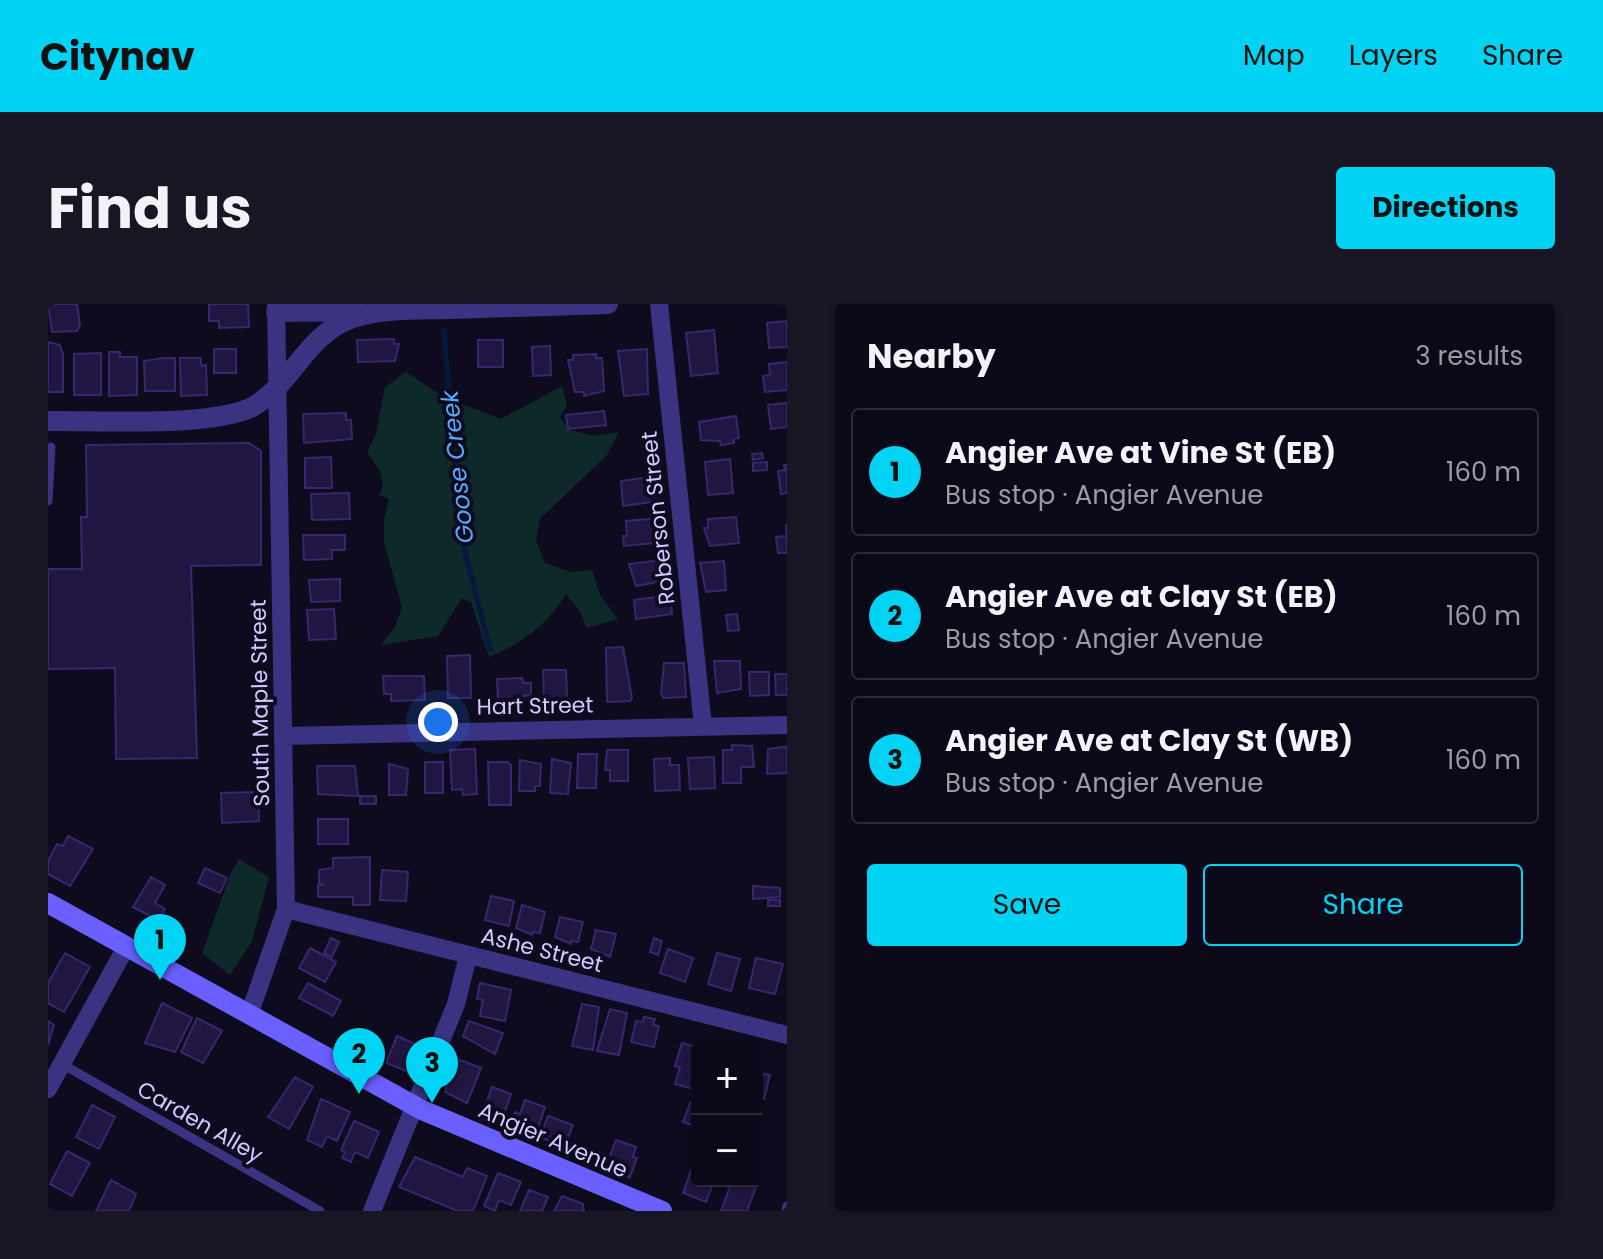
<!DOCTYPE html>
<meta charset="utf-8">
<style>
body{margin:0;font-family:Poppins,sans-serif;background:#191624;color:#f1f3f6}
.controls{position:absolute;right:24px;bottom:24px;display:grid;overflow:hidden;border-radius:8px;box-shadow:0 2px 6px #0004}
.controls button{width:72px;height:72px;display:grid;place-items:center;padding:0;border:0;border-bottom:2px solid #2b2936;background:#0b0817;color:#f1f3f6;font:40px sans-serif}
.you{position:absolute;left:390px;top:418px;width:28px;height:28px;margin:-20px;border:6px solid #fff;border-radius:50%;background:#1a73e8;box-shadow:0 0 0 12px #1a73e833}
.badge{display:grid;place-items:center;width:52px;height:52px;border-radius:50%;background:#00d3f4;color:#111;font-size:26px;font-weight:700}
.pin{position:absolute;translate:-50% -66px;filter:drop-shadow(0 2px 4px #0008)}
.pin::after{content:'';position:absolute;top:42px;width:28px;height:24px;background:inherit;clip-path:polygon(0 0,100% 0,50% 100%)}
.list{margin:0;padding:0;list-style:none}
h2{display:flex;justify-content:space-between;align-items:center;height:104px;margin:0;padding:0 32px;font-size:34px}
h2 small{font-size:26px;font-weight:400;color:#9a9aa1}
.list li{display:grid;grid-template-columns:52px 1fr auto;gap:24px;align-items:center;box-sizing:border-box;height:128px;margin:0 16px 16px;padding:0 16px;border:2px solid #2b2936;border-radius:8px}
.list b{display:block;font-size:30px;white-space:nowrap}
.list p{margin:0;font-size:26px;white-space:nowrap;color:#9a9aa1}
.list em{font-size:26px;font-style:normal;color:#9a9aa1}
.actions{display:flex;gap:16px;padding:24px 32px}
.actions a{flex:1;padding:18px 0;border:2px solid #00d3f4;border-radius:8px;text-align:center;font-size:28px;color:#00d3f4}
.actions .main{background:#00d3f4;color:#111}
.map{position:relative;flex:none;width:739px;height:907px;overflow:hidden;border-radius:8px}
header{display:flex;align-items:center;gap:48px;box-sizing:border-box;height:112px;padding:0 40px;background:#00d3f4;color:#111}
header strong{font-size:38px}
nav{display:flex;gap:44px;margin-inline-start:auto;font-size:28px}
.intro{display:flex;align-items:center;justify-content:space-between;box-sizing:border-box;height:192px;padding:0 48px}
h1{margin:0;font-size:56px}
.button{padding:20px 36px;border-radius:8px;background:#00d3f4;color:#111;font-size:28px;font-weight:700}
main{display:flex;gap:48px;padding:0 48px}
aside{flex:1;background:#0b0817;border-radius:8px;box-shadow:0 2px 6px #0004}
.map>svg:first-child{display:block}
.green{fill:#0e2929}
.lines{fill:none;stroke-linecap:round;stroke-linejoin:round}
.stream{stroke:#06183d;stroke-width:5}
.building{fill:#201641;stroke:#37276e;stroke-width:2}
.service{stroke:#393381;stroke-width:9}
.minor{stroke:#393381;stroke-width:18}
.tertiary{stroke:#393381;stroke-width:20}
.secondary{stroke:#6a60ff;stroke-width:20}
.labels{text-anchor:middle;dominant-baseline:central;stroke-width:8;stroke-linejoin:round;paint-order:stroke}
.street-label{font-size:22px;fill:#d1c9ff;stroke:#0f0b1f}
.water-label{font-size:24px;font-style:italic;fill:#57abff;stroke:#0f0b1f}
</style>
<header>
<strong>Citynav</strong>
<nav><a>Map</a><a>Layers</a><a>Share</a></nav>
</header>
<div class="intro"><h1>Find us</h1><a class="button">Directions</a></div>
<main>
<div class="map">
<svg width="739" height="907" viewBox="0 0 739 907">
<rect width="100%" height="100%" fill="#0f0b1f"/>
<path class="green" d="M358,68L396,93L453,115L514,82L519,101L512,113L521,126L546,132L571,128L559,151L492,215L488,236L497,259L523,268L544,266L552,291L570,315L539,324L531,306L518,290C498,322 475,338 441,353L423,298L414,294L390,332L333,341L347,323L354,303L336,239V215L341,195L331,191L335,182L332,167L319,148L328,130L337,83Z
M191,555L221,573L204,637L182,671L154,649L182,571Z"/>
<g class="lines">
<path class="stream" d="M396,27L413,233L442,345"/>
</g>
<path class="building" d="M0,0H29L32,21L29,27L4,28Z
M161,0H200L201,23L171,24V17H161Z
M739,17V43L721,44L719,19Z
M666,26L670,69L643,72L638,29Z
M346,35V40H351L347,57L310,58L309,36Z
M430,36H455V63H430Z
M0,38L12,41L15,50V88H0Z
M502,42L503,71L485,72L484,43Z
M166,45H188V69H166Z
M599,45L600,90L576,92L570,47Z
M61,48H72V53H89V91L61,92Z
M53,49V91H26V50Z
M548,50V54H554L556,87L536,92V88H527L520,56H525V51Z
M115,54H127V87H97L96,57Z
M132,54H153V62L158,61L159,91L133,92Z
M739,58V86L717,88L715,72L722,71L721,60Z
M739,99V123L723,125L720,101Z
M556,107L558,121L520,125L518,111Z
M298,109V116H303L304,135L256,139L255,110Z
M688,112L691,134L686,135V139L673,141L672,137L653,136L651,118Z
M201,139L213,147V261L143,262L149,454L68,455L67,364L0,365V265H34L33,213H39L38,141Z
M714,149L715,154L705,156L704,150Z
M283,153L284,184H257V154Z
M682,155L685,189L660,191L657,158Z
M719,158V166L705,167V159Z
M736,161H739V189L733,190L730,167L737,166Z
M608,172L611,197L575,202L573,177Z
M301,189L302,215L264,216L263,190Z
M688,213L691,239L662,242L656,224H660V215Z
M613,214L616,238L576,242L575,232H579L578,217Z
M738,221H739V249H730L728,233L739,232Z
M255,231H297V246H284V255L256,256Z
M614,256L618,257L620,276L588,282L581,260Z
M676,257L678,286L658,288L652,259Z
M292,275V297L263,298L261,276Z
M622,291L624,310L588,315L586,296Z
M286,305L288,335L261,336L259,306Z
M689,310L691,326L680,327L678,311Z
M575,343L584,394L582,397L559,398L558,344Z
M422,351L423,394H400L399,352Z
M666,357H692L693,385L669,389Z
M616,359H636L638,393L616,394L613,390Z
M495,366H518L519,394L496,395Z
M701,368H721V391L702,392Z
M727,370H739V391H728Z
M335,372H376L377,396L343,397V390H336Z
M474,374L475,379H483V391L475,392V395L450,396L449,375Z
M684,441L704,442L706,463H693V479H675V446H684Z
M734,443H739V469L719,470L720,445Z
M427,445L429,490L415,491L414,485L404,486L402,446Z
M559,446H580V477H562V466H557Z
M530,450H549L548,484H529Z
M666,453L667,484L642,485L640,454Z
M622,454V461H631L632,486L607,487L606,455Z
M504,455L523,459L520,490L502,489Z
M472,456L493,460L492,482H487V487H471Z
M377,458H395V489H377Z
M440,458H460L463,461V501H441Z
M341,460L360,465L358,491H341Z
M269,462H307L310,492L270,490Z
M210,488L211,517L174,519L173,489Z
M312,492H328V500H312Z
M270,515H300V540H270Z
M20,532L45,545L22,582L0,570V557L9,540L15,542Z
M322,553V601H305V593H270V581H276L271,579V566L285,564V554Z
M157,564L179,574L172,589L150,579Z
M334,566L360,568L358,597L332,596Z
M103,573L117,581L107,599L117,605L111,617L85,603Z
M705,582L732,584V593L705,595Z
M443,592L466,597L461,622L437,616Z
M720,596H732V602H720Z
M474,601L497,608L492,629L485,628L484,631L468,624Z
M512,613L535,618L530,638L523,637V640L507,633Z
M548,626L568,630L562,653L543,645Z
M283,634L291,638L284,653L276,649Z
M606,634L614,637L610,651L602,648Z
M262,644L288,658L277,678L251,664Z
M620,645L645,654L637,678L612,669Z
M17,649L42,663L16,708L0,699V679Z
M669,649L692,655L683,687L660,680Z
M708,654L735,660L727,690L701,684Z
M260,679L293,697L285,712L251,694Z
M432,679L463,686L457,717L432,712L435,696L429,695Z
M114,699L144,714L127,748L97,739Z
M534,700L551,703L545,746L524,742Z
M562,705L579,709L571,751L549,747Z
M596,713L607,715L605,721L611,722L606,743L583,738L588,717L595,718Z
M149,714L174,727L155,759L133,748Z
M0,717L6,721L0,741Z
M421,717L455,729L447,750L415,732Z
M349,732L374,743L363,769L338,759Z
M634,739L654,745H649V786L627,780L632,763L627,762Z
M412,756L433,764L419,799L397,788L401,772Z
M709,768L722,771L716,795L709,793Z
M247,773L265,783L241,825L220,813Z
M444,783L463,790L452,820L433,814Z
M273,795L302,808L289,837L279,832L274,843L259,836Z
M477,796L497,803L488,830L485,832L462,821L467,808L472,810Z
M642,799L649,802L646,822L635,818Z
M44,801L67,813L51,845L28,833Z
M500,812L525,821L516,843L492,833Z
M306,817L331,828L320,854L307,848L303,858L294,854L297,848L293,846Z
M568,836L588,843L585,853L589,854L582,873L556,867Z
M19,847L42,859L24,892L2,880Z
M367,853L415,873L419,864L439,872L425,907H410L351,883Z
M647,855L649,877H666L658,898L635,889Z
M450,869L473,878L463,901L451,896L447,907L436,902Z
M63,876L88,890L81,907H48Z
M684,877L708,883L699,907H673Z
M481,886L500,893L494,907H472Z
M514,892L535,900L536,907H506Z"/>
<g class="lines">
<path class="service" d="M0,197L3,143
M14,760L272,907
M738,907L739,902"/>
<path class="minor" d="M611,0L655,422
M236,432L739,421
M238,605L739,731
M201,711L238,605L228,0
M0,785L78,643
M324,907L408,700L420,652"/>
<path class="tertiary" d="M228,8L310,7
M0,117C48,116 168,124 206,102C246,78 258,30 305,14C336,4 370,6 402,5C455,3 508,2 560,0"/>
<path class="secondary" d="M0,599L374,806L614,907"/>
</g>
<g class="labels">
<g class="street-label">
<text transform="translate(610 214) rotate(-96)">Roberson Street</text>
<text transform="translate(212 399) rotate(-91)">South Maple Street</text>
<text transform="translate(487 402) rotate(-1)">Hart Street</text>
<text transform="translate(494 646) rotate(14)">Ashe Street</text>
<text transform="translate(152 818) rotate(30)">Carden Alley</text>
<text transform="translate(505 836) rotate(23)">Angier Avenue</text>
</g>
<g class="water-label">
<text transform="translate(409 163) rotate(-96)">Goose Creek</text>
</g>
</g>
</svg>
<div class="controls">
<button>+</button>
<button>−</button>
</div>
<div class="you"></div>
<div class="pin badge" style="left:112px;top:676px">1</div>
<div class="pin badge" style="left:311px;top:790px">2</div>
<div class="pin badge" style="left:384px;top:799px">3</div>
</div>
<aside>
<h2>Nearby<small>3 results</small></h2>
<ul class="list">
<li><span class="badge">1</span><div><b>Angier Ave at Vine St (EB)</b><p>Bus stop · Angier Avenue</p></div><em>160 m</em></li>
<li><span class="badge">2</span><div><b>Angier Ave at Clay St (EB)</b><p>Bus stop · Angier Avenue</p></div><em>160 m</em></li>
<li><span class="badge">3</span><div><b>Angier Ave at Clay St (WB)</b><p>Bus stop · Angier Avenue</p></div><em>160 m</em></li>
</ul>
<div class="actions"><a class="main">Save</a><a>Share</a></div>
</aside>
</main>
